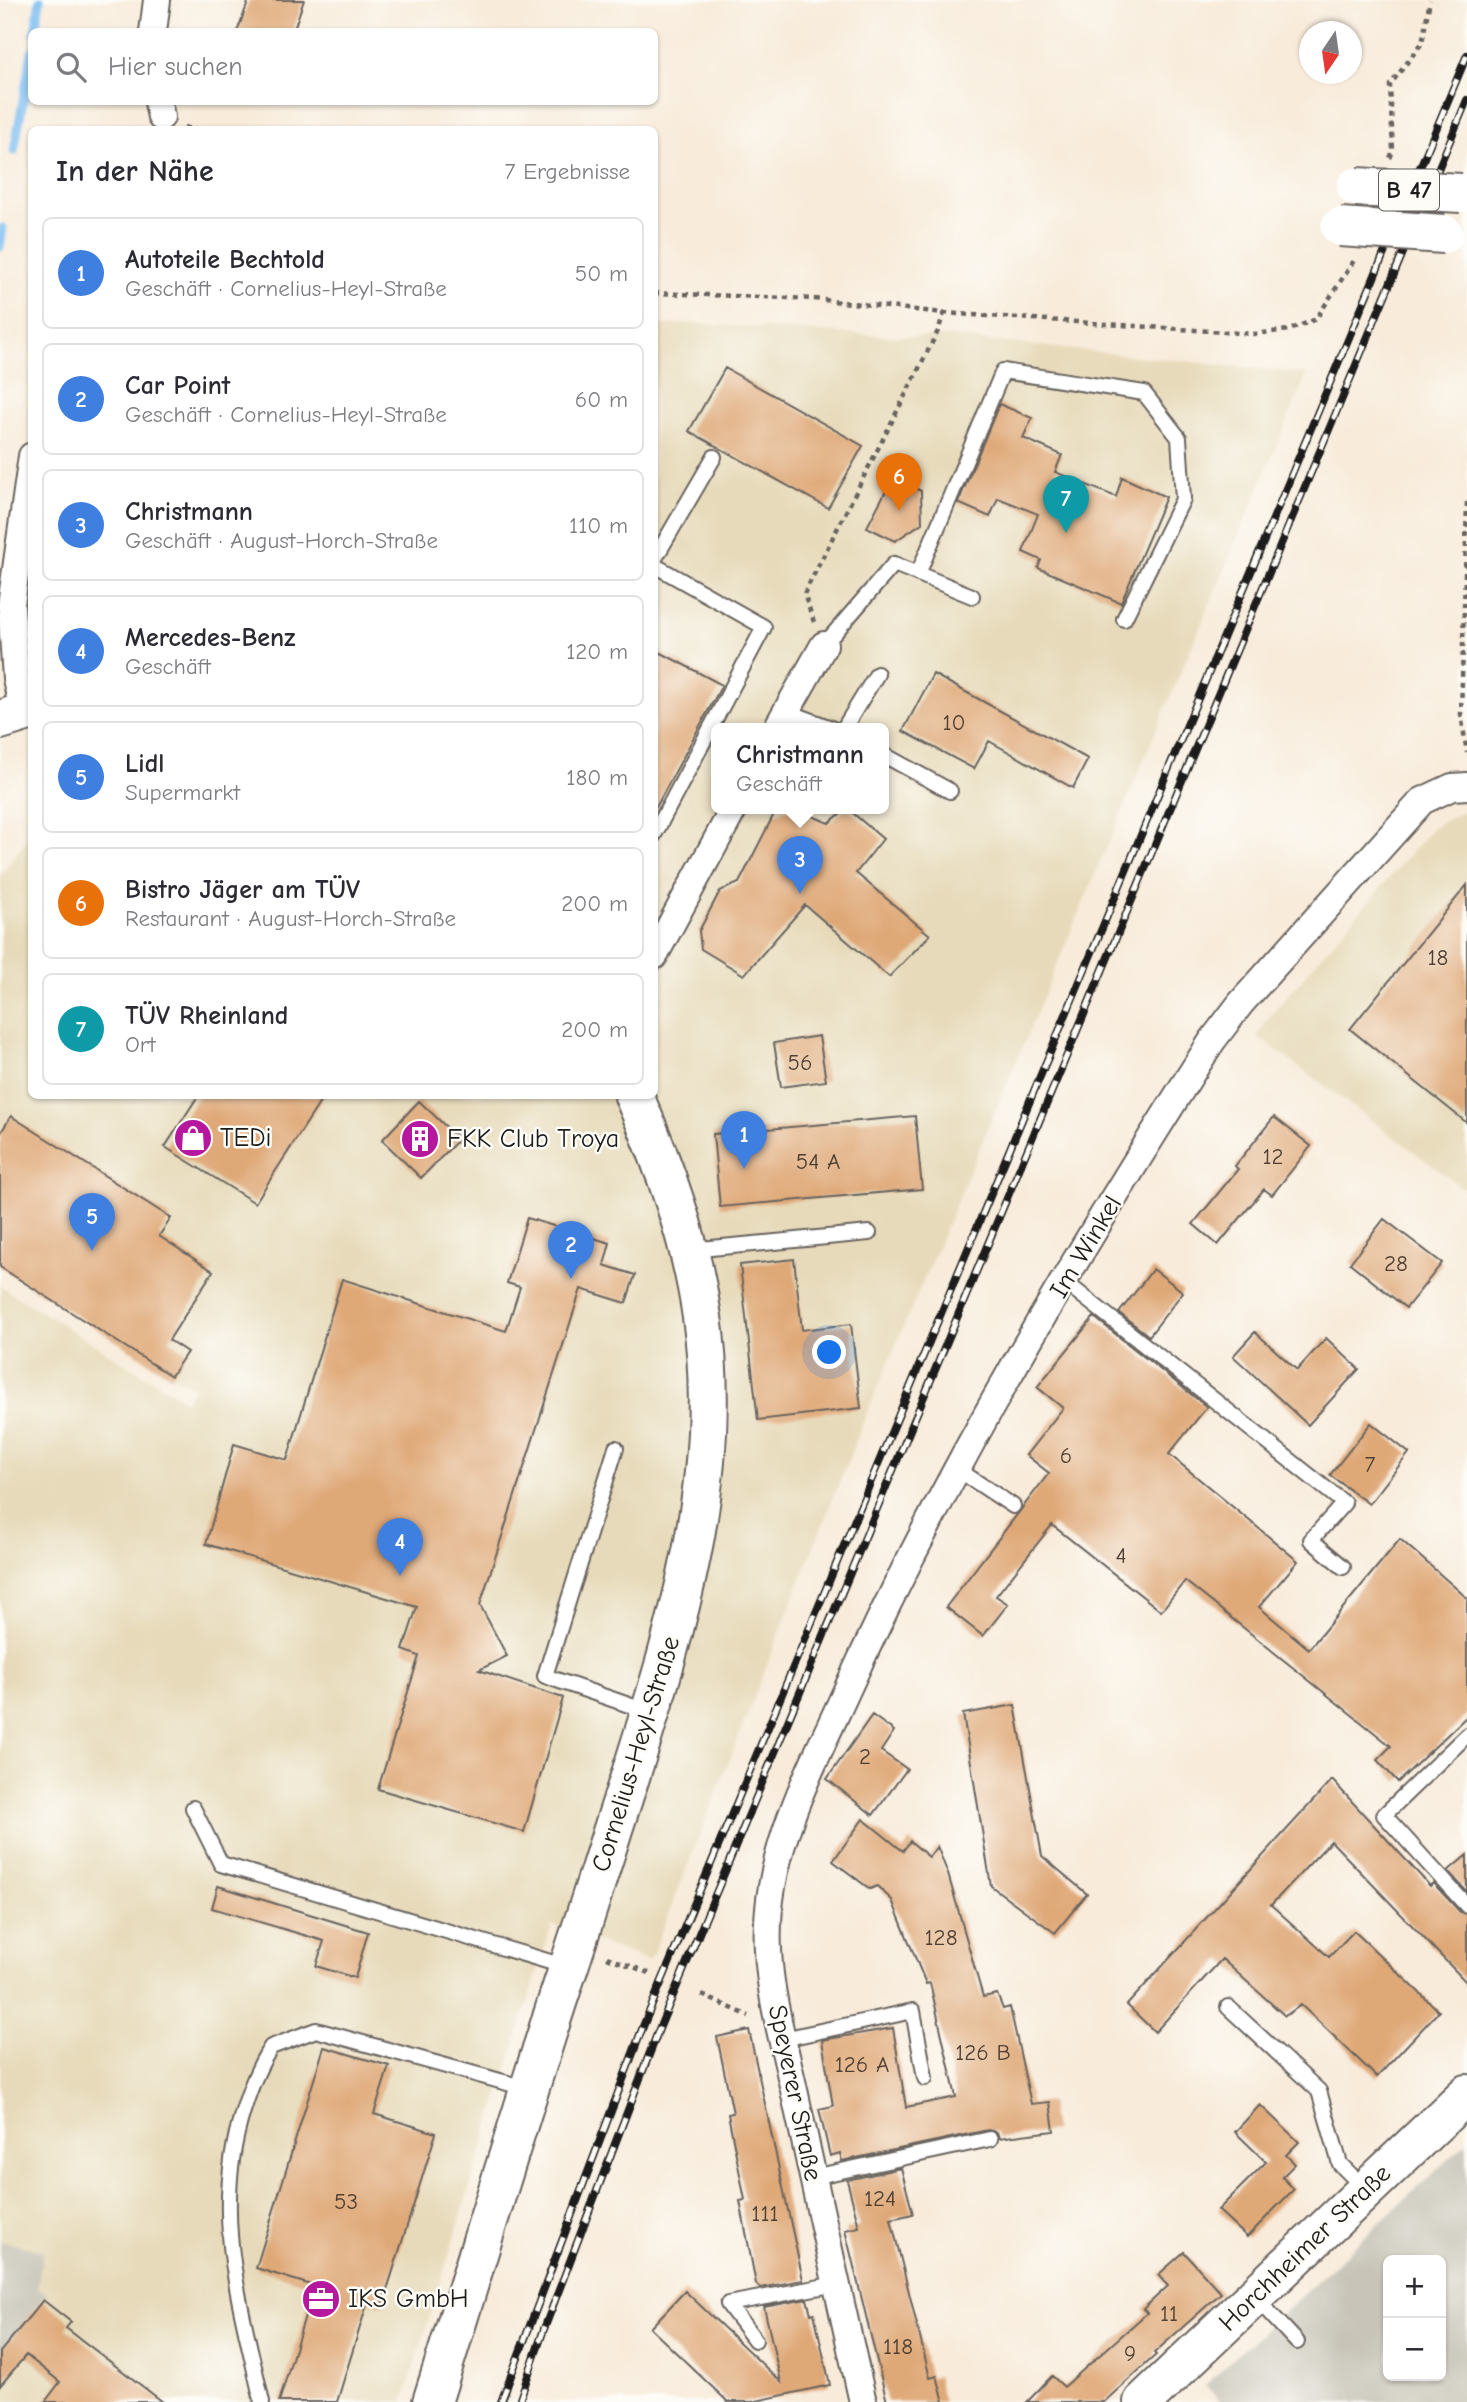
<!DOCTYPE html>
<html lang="de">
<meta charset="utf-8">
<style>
body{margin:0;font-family:"Comic Neue",sans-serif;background:#f2f2f3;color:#2b2b33}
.controls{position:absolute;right:21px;bottom:21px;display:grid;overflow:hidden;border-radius:10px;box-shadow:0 2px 5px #0004}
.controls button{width:63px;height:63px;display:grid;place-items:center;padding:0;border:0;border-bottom:2px solid #e1e1e2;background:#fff;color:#2b2b33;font:35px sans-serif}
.compass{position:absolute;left:1299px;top:21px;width:63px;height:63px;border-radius:50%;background:#fff;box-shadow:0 2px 5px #0004;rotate:193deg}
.you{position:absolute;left:830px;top:1353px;width:24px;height:24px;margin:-18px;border:5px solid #fff;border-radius:50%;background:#1a73e8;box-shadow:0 0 0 10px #1a73e833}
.badge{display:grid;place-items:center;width:46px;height:46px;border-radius:50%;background:#2563eb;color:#fff;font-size:23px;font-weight:700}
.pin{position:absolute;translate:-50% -58px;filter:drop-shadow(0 2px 4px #0008)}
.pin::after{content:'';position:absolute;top:37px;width:24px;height:21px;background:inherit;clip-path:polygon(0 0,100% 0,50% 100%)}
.popup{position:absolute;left:711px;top:723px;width:178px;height:91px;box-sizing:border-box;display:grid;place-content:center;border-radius:10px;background:#fff;filter:drop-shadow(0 2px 5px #0005);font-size:23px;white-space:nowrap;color:#7c7c81}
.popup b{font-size:26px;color:#2b2b33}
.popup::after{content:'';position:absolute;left:50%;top:100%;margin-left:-14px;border:14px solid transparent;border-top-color:#fff}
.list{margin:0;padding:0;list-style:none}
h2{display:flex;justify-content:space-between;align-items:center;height:91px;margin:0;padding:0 28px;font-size:30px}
h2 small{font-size:23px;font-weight:400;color:#7c7c81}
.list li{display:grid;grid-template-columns:46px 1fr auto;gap:21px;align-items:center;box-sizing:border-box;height:112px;margin:0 14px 14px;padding:0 14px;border:2px solid #e1e1e2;border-radius:10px}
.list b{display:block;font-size:26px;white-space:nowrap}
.list p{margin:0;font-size:23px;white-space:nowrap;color:#7c7c81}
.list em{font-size:23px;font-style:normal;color:#7c7c81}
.icon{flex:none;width:38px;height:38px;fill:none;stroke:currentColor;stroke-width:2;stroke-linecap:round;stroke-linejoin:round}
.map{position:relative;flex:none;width:1467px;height:2402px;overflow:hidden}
.search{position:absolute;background:#fff;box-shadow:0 2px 5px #0004;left:28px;top:28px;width:630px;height:77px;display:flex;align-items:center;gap:18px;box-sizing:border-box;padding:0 24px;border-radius:10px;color:#7c7c81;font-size:26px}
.panel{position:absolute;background:#fff;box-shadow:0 2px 5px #0004;left:28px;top:126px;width:630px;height:973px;border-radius:10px}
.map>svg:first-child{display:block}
.built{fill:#e7daba;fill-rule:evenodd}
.industrial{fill:#c8c4b8;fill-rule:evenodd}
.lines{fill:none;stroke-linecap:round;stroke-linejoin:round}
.stream{stroke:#7cbef2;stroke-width:9}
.building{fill:#dfa877}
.lane-casing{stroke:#69645e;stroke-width:18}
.street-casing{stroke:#69645e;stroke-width:30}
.secondary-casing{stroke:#69645e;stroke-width:42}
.path{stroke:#69645e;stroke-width:4.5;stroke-dasharray:5 5;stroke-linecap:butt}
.lane{stroke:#fff;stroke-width:14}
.street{stroke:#fff;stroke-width:26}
.secondary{stroke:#fff;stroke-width:38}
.rail-casing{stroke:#1c1c1c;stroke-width:8}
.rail{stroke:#fdfcf7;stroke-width:5;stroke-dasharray:16;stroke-linecap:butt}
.highway-bridge-casing{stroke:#69645e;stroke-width:42;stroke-linecap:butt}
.highway-bridge{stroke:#fff;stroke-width:38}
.labels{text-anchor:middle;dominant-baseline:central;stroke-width:5;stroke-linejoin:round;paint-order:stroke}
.number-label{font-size:23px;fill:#4d3f33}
.shield{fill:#fdfcf7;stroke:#605f5e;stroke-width:2}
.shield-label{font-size:24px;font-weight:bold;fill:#1c1c1c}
.poi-label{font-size:26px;fill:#1c1c1c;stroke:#fdfcf7;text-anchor:start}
.street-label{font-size:26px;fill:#1c1c1c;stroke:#fdfcf7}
</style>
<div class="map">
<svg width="1467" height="2402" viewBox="0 0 1467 2402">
<rect width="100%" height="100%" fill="#fdfcf7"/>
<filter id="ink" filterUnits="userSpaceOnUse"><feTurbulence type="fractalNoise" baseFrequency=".0143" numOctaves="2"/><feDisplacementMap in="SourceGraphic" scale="14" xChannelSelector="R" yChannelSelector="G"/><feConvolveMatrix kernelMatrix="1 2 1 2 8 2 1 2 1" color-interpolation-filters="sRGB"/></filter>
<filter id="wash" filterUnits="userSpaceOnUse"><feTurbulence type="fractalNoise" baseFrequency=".00686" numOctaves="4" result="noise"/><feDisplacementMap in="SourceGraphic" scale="28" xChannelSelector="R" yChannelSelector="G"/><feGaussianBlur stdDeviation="1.57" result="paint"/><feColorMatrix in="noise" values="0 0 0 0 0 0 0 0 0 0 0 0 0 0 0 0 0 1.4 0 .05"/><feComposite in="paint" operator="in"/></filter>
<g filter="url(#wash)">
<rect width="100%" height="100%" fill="#f8ebda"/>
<path class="built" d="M690,323L885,336L950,337L1307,374L860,1430L650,1961L552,1925L403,2402H0V1286L186,1401L194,1387L171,1376L0,1267V876L31,834L32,1096H654L655,326ZM716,728H884V808H716Z
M1467,810V1191L1257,1036L1273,1012L1434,826Z"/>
<path class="industrial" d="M1467,2142V2402H1221L1205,2385ZM1388,2260H1441V2376H1388Z
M0,2241L43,2251L37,2289L47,2293L0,2352Z"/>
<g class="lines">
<path class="stream" d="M35,32L40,0
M14,151L32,51
M0,247L3,228"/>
</g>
<g id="blocks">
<path class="building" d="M249,0H304L293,32H237Z
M725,368L863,446L828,508L689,431Z
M999,404L1032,418L1023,438L1062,455L1055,472L1116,497L1122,477L1166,497L1121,603L1038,568L1041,560L1023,552L1038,514L998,498L990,517L958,503Z
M893,477L921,491L922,523L895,541L867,527Z
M654,649L722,685L654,811Z
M933,674L1088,759L1073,788L989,741L974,769L903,731Z
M793,808L829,823L847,808L883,839L856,873L930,935L889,977L805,905L744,975L701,949L699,931L720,891L739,883L774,814Z
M1467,885V1123L1350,1029Z
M819,1036L826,1081L781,1087L774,1043Z
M198,1096H324L255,1203L165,1147Z
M419,1101L459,1139L421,1178L382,1140Z
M11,1116L171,1218L159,1236L213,1271L169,1340L187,1352L171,1376L0,1267V1134Z
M915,1116L922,1189L720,1207L713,1134Z
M1274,1117L1311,1146L1272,1195L1264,1189L1218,1245L1193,1224L1238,1169L1235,1166Z
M527,1218L610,1243L604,1265L635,1275L626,1303L581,1289L480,1605L507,1656L479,1670L563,1698L524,1832L378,1789L419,1656L403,1650L417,1607L206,1544L234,1444L287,1460L342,1279L506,1331L520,1287L507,1283Z
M1384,1219L1442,1263L1406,1308L1350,1263Z
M794,1259L802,1330L851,1324L861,1408L758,1420L740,1265Z
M1153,1269L1183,1292L1149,1336L1119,1313Z
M1094,1317L1207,1407L1169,1454L1298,1561L1259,1607L1309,1649L1400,1539L1467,1598V1716L1398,1782L1377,1760L1391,1746L1185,1581L1161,1611L1052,1525L996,1596L1008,1604L983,1636L946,1607L1049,1473L1026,1455L1063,1408L1037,1387Z
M1255,1332L1297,1370L1326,1338L1359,1369L1308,1425L1233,1356Z
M1371,1423L1409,1453L1369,1504L1330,1475Z
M1015,1705L1042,1856L1087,1894L1055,1933L991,1886L963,1714Z
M872,1715L894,1731L881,1751L907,1769L873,1815L827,1779Z
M1332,1780L1430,1886L1433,1883L1460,1912L1467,1915V1983L1331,1841L1271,1905L1329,1957L1354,1931L1439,2011L1377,2077L1301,2005L1285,2016L1222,1959L1155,2032L1127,2005Z
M863,1819L903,1851L910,1841L929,1857L937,1846L948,1874L983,1997L997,1994L1003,2009L1010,2007L1031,2104L1050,2102L1054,2131L999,2138L997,2132L988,2130L842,2161L840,2153L830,2156L819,2109L833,2106L822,2040L893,2028L906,2107L956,2097L930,1983L926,1984L892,1900L877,1886L870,1889L833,1861Z
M1467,1855V1892L1448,1871Z
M218,1886L368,1932L355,1978L316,1966L324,1941L212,1908Z
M749,2030L803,2280L760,2288L756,2284L740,2201L745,2200L728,2114L733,2113L717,2037Z
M324,2047L389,2066L374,2114L436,2133L382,2306L368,2301L337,2402H279L314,2286L256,2268Z
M1260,2105L1299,2142L1286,2155L1295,2164L1282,2177L1294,2189L1247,2237L1218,2210L1266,2162L1235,2132Z
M901,2168L913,2214L891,2219L930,2378L937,2376L944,2402H887L845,2230L859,2227L847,2180Z
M1184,2252L1221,2293L1154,2353L1156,2355L1104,2402H1027L1052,2376L1064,2387L1147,2313L1143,2309L1168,2286L1158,2275Z
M685,2291L781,2382L764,2307L807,2299L811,2314L814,2313L830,2385L752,2402H728L650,2328Z
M43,2300L71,2322L66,2328L163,2402H45L60,2382L26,2355L0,2386V2352Z"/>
</g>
</g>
<g filter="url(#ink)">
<use href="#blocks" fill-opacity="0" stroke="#69645e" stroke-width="2"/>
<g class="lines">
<defs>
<path id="lane" d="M654,560L714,457
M654,565L764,627L654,835
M918,574L1003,371L1144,393L1179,438L1183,499L1124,619
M824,645L894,564L972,596
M786,711L831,728
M844,728L877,674
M884,755L950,791
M690,1250L869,1233
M1065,1282L1344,1503L1311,1540L1343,1567
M616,1448L545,1676L649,1712
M957,1469L1013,1506
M1467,1735L1384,1815L1467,1906
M193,1808L221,1864L567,1967
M1228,2007L1319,2091L1340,2164L1364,2188
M783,2039L913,2011L925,2078
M813,2177L990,2139
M1255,2297L1297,2342
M755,2340L728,2304L837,2284
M262,2402C240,2301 211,2213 243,2111C250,2088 258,2067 271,2047L316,2030L529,2089"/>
<path id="street" d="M153,32L157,0
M158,102L161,117
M23,711L16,678L11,605L32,456
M777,728L824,645
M654,956L734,808
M863,2402C841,2303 818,2203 797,2104C787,2055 770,2000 768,1950C763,1861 805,1781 841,1703C945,1472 1076,1254 1212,1041L1241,1003L1422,801L1452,787L1467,786"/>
<path id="secondary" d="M0,720L32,710
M432,2402C478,2257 521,2110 569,1966C590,1903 609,1840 630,1777C677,1629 725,1474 702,1317C691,1240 665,1167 634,1096
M1143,2402L1467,2094"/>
</defs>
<use href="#lane" class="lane-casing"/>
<use href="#street" class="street-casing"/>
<use href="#secondary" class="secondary-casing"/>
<path class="path" d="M184,127L195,130
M1390,158L1393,151L1390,85L1422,43L1430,0
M654,293L814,299L944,313L1254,334L1289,330L1316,319L1355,259
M1467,502L1461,714L1467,753
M814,622L804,594L938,331L944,313
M607,1957L649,1973
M702,1995L749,2016"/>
<use href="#lane" class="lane"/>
<use href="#street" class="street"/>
<use href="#secondary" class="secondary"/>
<defs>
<path id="rail" d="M501,2402L644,2024L1467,55
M519,2402L544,2329L659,2029L1467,100"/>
</defs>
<use href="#rail" class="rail-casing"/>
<use href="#rail" class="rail"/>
<defs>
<path id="highway-bridge" d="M1356,187L1461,193
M1340,227L1444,234"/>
</defs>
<use href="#highway-bridge" class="highway-bridge-casing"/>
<use href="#highway-bridge" class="highway-bridge"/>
</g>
</g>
<defs>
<symbol id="shop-disc" viewBox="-11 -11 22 22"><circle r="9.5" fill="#b5179e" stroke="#fdfcf7"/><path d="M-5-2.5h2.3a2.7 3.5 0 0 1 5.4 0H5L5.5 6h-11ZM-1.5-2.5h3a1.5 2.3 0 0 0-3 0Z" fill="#fff"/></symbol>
<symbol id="building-disc" viewBox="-11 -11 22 22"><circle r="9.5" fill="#b5179e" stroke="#fdfcf7"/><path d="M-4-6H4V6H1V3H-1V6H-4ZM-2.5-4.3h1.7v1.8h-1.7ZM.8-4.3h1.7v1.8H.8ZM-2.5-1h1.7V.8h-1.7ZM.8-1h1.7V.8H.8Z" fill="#fff"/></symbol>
<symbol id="office-disc" viewBox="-11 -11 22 22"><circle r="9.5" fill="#b5179e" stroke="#fdfcf7"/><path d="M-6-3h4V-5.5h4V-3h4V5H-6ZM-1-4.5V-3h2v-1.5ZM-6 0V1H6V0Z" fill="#fff"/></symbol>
</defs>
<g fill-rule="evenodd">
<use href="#shop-disc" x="171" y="1116" width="44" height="44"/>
<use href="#building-disc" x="398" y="1117" width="44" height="44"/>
<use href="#office-disc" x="299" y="2277" width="44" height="44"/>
</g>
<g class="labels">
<g class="number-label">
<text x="954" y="722">10</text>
<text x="1438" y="957">18</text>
<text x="800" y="1062">56</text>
<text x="1273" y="1156">12</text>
<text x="818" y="1161">54 A</text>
<text x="1396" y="1263">28</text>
<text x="1066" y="1455">6</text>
<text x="1370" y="1464">7</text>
<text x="1121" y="1555">4</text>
<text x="865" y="1756">2</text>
<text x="941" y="1937">128</text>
<text x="983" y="2052">126 B</text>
<text x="862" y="2064">126 A</text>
<text x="880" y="2198">124</text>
<text x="346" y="2201">53</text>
<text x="765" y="2213">111</text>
<text x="1169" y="2313">11</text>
<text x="898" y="2346">118</text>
<text x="1130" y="2353">9</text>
</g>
<rect class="shield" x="1379" y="169.5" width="60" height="41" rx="5"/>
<g class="shield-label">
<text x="1409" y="190">B 47</text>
</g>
<g class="poi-label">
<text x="220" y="1138">TEDi</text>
<text x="447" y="1139">FKK Club Troya</text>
<text x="348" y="2299">IKS GmbH</text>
</g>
<g class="street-label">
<text transform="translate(1086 1247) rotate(-59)">Im Winkel</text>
<text transform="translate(636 1754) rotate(-73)">Cornelius-Heyl-Straße</text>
<text transform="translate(795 2093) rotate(78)">Speyerer Straße</text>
<text transform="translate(1305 2248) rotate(-44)">Horchheimer Straße</text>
</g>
</g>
</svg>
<div class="controls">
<button>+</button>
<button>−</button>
</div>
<svg class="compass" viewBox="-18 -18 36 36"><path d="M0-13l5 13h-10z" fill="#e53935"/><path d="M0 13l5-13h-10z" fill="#7c7c81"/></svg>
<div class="you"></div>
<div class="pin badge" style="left:744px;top:1169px;background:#3f7fe0">1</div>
<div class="pin badge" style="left:571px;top:1279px;background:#3f7fe0">2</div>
<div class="pin badge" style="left:800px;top:894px;background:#3f7fe0">3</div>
<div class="popup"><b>Christmann</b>Geschäft</div>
<div class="pin badge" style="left:400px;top:1576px;background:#3f7fe0">4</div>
<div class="pin badge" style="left:92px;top:1251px;background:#3f7fe0">5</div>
<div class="pin badge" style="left:899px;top:511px;background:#e8710a">6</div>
<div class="pin badge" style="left:1066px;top:533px;background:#0f9aa8">7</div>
<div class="search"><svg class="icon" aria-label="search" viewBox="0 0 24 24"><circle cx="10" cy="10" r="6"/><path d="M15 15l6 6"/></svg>Hier suchen</div>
<section class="panel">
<h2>In der Nähe<small>7 Ergebnisse</small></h2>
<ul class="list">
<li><span class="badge" style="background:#3f7fe0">1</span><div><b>Autoteile Bechtold</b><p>Geschäft · Cornelius-Heyl-Straße</p></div><em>50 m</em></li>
<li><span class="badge" style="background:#3f7fe0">2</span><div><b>Car Point</b><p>Geschäft · Cornelius-Heyl-Straße</p></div><em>60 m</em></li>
<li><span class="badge" style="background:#3f7fe0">3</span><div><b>Christmann</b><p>Geschäft · August-Horch-Straße</p></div><em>110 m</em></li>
<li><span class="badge" style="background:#3f7fe0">4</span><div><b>Mercedes-Benz</b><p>Geschäft</p></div><em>120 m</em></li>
<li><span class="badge" style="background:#3f7fe0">5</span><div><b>Lidl</b><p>Supermarkt</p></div><em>180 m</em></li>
<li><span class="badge" style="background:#e8710a">6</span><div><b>Bistro Jäger am TÜV</b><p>Restaurant · August-Horch-Straße</p></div><em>200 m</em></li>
<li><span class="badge" style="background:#0f9aa8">7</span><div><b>TÜV Rheinland</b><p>Ort</p></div><em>200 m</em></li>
</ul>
</section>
</div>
